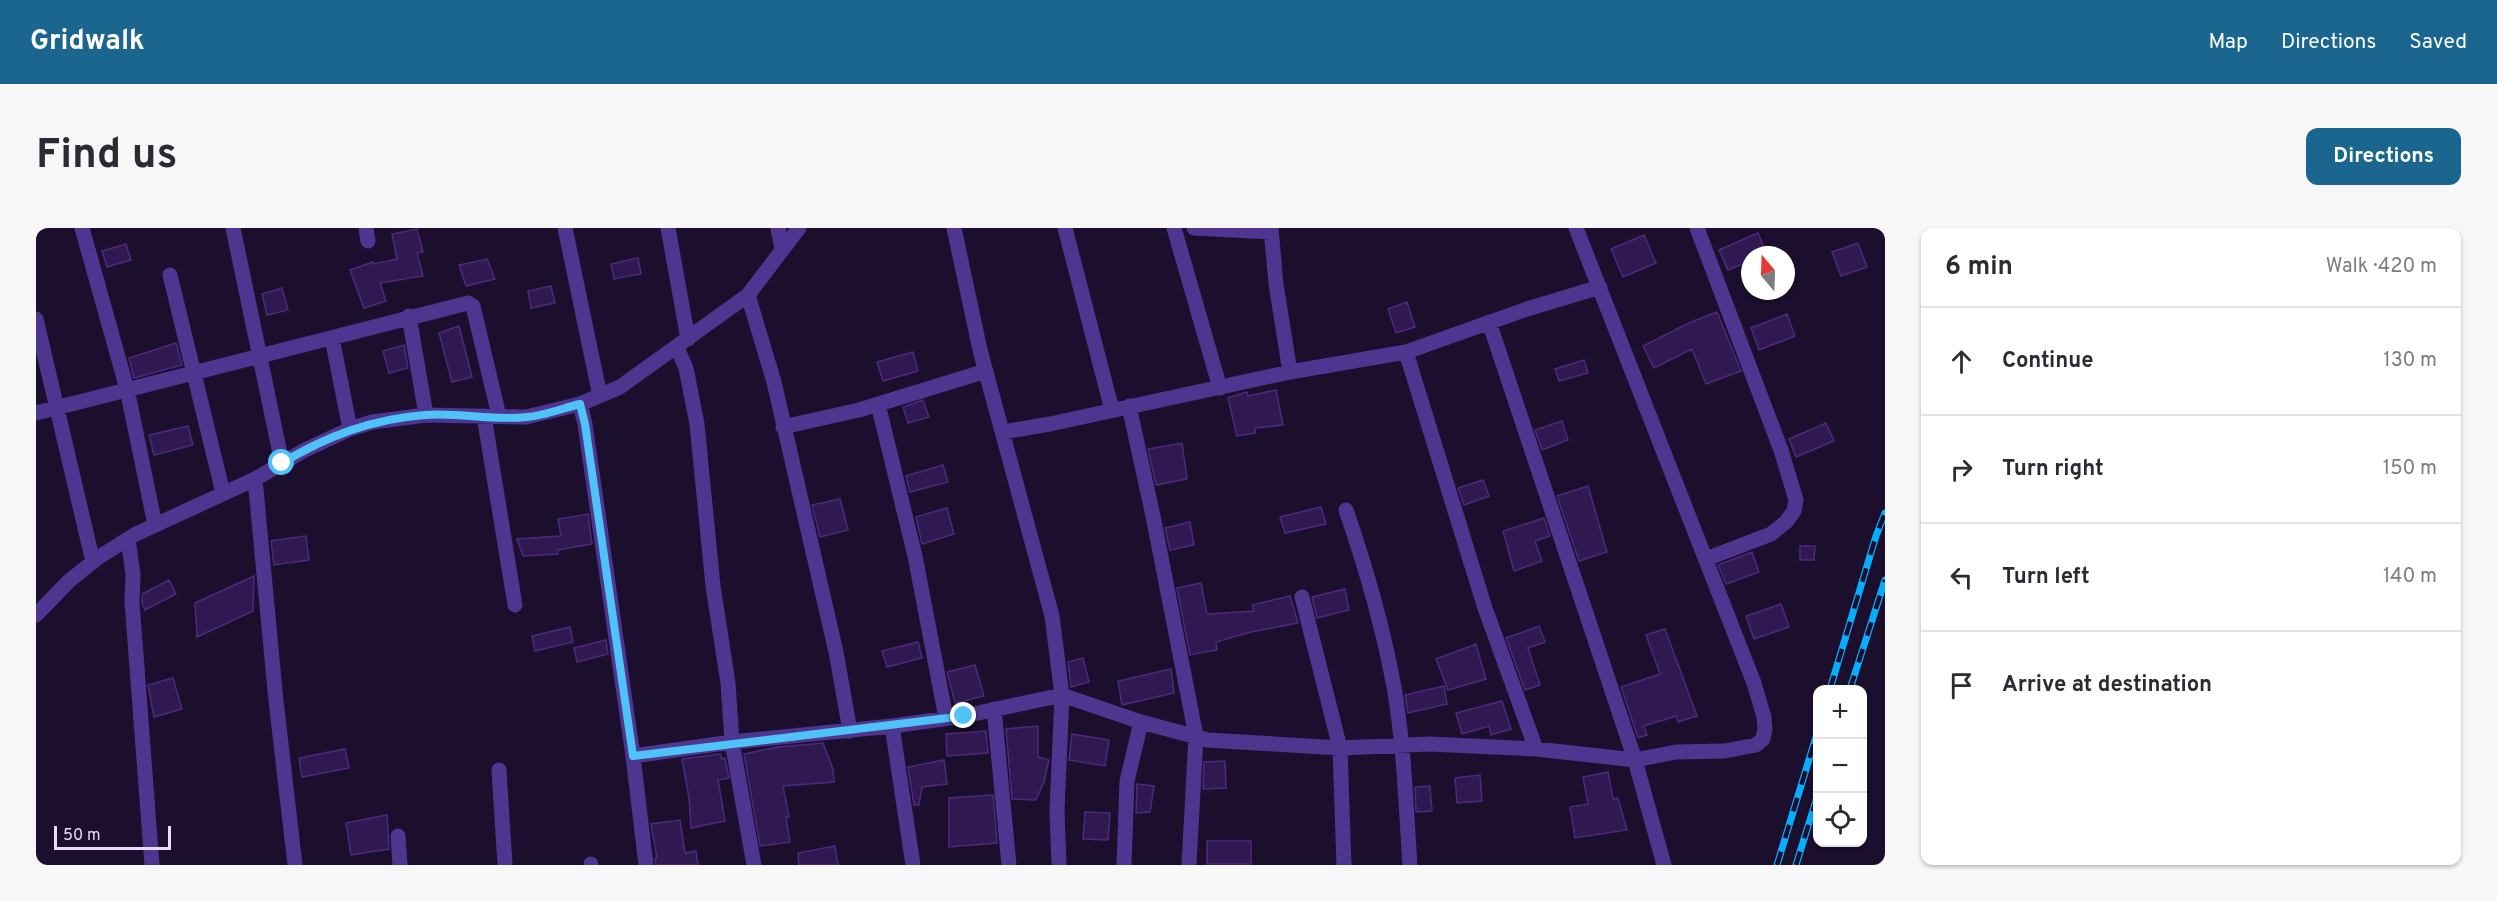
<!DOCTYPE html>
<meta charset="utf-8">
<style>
body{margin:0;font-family:Overpass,sans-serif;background:#f7f7f7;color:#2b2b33}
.controls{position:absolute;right:18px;bottom:18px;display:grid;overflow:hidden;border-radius:12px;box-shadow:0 2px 4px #0004}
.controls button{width:54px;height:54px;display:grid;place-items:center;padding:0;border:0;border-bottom:2px solid #e1e1e2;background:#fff;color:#2b2b33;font:30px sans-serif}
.compass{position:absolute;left:1705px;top:18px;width:54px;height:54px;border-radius:50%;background:#fff;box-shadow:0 2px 4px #0004;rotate:341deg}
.scale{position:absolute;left:18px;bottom:15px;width:117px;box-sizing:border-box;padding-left:6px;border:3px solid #e7dbff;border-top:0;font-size:16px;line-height:21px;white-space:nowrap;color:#e7dbff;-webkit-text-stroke:4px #1b0f2d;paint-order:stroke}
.stop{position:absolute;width:18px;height:18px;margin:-14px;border:4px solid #4fc3f7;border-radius:50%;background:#fff}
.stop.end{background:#4fc3f7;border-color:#fff;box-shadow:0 2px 6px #0008}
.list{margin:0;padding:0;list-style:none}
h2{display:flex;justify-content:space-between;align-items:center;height:78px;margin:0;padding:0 24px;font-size:26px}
h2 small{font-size:20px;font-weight:400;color:#7c7c81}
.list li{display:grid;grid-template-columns:39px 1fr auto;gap:18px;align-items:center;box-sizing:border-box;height:108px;padding:0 24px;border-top:2px solid #e1e1e2}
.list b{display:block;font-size:22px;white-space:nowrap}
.list em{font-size:20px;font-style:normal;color:#7c7c81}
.icon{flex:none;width:33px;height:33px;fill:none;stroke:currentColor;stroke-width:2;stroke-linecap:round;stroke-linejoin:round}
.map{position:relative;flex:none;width:1849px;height:637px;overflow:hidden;border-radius:12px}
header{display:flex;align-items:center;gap:36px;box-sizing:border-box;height:84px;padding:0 30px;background:#1b668f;color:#fff}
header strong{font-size:28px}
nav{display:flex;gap:33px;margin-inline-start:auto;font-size:21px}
.intro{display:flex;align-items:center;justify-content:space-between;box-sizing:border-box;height:144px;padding:0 36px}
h1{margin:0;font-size:42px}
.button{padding:15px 27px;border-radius:12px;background:#1b668f;color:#fff;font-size:21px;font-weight:700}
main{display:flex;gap:36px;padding:0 36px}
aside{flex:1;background:#fff;border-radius:12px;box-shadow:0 2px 4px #0004}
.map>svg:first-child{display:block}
.building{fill:#301950;stroke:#4d297e;stroke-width:1.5}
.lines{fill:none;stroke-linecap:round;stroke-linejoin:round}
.minor{stroke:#4e3690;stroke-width:15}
.rail-casing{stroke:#07aeff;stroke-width:7}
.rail{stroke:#1b0f2d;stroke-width:4.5;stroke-dasharray:14;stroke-linecap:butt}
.route{stroke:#4fc3f7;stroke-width:8}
</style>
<header>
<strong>Gridwalk</strong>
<nav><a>Map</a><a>Directions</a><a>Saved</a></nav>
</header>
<div class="intro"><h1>Find us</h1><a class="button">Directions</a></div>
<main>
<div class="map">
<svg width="1849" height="637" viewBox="0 0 1849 637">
<rect width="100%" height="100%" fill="#1b0f2d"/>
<path class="building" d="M381,1L387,24L381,25L387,48L344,55L350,73L328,80L314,42L337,34L338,36L361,31L356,6Z
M1722,5L1731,27H1714V33L1692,42L1683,22Z
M1608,7L1620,35L1587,49L1575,21Z
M1822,15L1831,39L1805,48L1796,24Z
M90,16L95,32L71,39L66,23Z
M602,30L605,46L578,51L575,36Z
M451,31L459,51L430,58L423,37Z
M515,58L519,75L495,80L492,63Z
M246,60L252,82L231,87L226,66Z
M1371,74L1379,99L1360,105L1352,81Z
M1681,84L1705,143L1670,156L1656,121L1618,140L1607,118L1653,95Z
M1751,86L1759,108L1723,122L1715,100Z
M423,98L436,149L416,154L403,105Z
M140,115L146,137L98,150L93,130Z
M368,117L372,140L353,145L347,123Z
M877,124L882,143L847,153L841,134Z
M1548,132L1552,145L1523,153L1519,141Z
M1240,162L1247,197L1219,200V205L1201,208L1192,170L1211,164L1212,168Z
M887,172L893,189L872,195L867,179Z
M1526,193L1532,212L1506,222L1499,202Z
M1790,195L1798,213L1760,229L1753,211Z
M152,198L157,217L118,227L113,207Z
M1146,215L1151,251L1120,257L1112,221Z
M907,237L912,254L874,264L870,248Z
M1447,252L1453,268L1428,277L1422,260Z
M1552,258L1571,324L1543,333L1521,268Z
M804,271L812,302L784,309L776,277Z
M1285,279L1290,296L1249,305L1244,289Z
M911,280L918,306L886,316L880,289Z
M552,286L556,316L522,322V326L487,328L481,311L525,308L522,291Z
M1508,290L1514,308L1499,313L1506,333L1478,343L1467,303Z
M1154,294L1158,317L1134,322L1129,300Z
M270,308L273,332L238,337L235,313Z
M1764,318H1779L1778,332H1764Z
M1716,324L1723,344L1690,356L1682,337Z
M218,348L217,383L161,409L159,375Z
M133,352L140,366L109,382L106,375V366Z
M1165,355L1171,386L1218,383L1216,377L1254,368L1262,395L1215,404L1180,414L1181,422L1154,427L1141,360Z
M1309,361L1313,382L1281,390L1276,369Z
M1745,376L1753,399L1718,411L1710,388Z
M1503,398L1509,414L1492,420L1504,457L1489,462L1470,410Z
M534,399L537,414L499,423L496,408Z
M1629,401L1661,488L1642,494L1640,488L1608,498L1611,507L1602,510L1585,459L1624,446L1610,407Z
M570,412L572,426L541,434L538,420Z
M882,414L886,430L851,439L846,423Z
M1440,416L1450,451L1412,462L1400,431Z
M1047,430L1053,454L1035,459L1032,434Z
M939,437L948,468L919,475L911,444Z
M1135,441L1138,465L1086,477L1082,453Z
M137,450L146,481L118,489L112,457Z
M1408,458L1411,476L1372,485L1369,467Z
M1466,473L1475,501L1455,507L1453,498L1426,506L1420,485Z
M1002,498V529L1013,532L1008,554L1000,572L976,571L970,501Z
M950,503L952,525L911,528L910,506Z
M1036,506L1073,512L1069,538L1033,532Z
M787,515L797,541L798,554L747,558L753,589H750L754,614L724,618L708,526L742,519Z
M309,521L313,540L266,549L263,530Z
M684,526L686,531L689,530L693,550L682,552L689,593L655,600L653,570L646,531Z
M908,532L911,556L886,559L883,577H878L872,539Z
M1189,533L1190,560L1167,561L1168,534Z
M1572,544L1577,571L1582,570L1591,602L1539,610L1534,579L1552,576L1547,549Z
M1444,547L1446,573L1421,575L1419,550Z
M1101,556L1118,558L1114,584L1100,585Z
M1394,558L1396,583L1380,584L1379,559Z
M957,567L961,615L913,619V570Z
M1049,584L1074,585L1072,612L1047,611Z
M351,587L353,621L315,627L310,595Z
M644,592L649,625L660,623L662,637H620L619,630H621L615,596Z
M1171,613H1215V636H1171Z
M799,618L802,637H763L762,625Z"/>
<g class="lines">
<path class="minor" d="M46,0L91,161L119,297
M197,0L246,235
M330,0L332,13
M529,0L564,168
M632,0L652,111
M742,0L746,21
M918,0L944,122L1016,388L1026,467L1105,494L1172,512L1304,520L1394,516L1500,521L1599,532L1640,524L1689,523L1720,517L1727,511L1729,501L1728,489L1718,455L1540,0
M1029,0L1076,182
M1138,0L1184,160
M1158,0L1235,4
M1235,0L1240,56L1254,144
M1661,0L1745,222L1760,272L1758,283L1750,294L1735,306L1670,331
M134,47L187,265
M712,67L738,154L800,424L814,503
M373,88L390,187
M0,91L57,334
M1453,94L1599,532L1628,637
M296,110L314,201
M641,120L650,140L661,196L677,358L692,455L696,514L856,498L877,637
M1370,124L1449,380L1500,521
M544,176L549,196L597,528L610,637
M842,176L879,328L910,490
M1093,178L1117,288L1160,508L1153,637
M0,185L432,75L437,78L463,188
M448,188L479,377
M747,199L823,182L950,143
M967,204L1014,196L1254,144L1370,124L1491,81L1564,59
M219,251L240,473L259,637
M1310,282C1330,340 1347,399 1358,459C1368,517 1370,578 1374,637
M92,311L97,346L96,374L116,637
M1266,369L1304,520L1308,637
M0,387L33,353L63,329L100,306L219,251L269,222L314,201L336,194L390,187L490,189L544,176L584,159L712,67L763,0
M958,481L973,637
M856,498L928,488L1026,467L1021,583L1023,637
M597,528L696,514L718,637
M463,542L469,637
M362,608L364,637
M555,636V637
M1088,637L1091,553L1105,494"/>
<defs>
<path id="rail" d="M1794,461L1840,308L1849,285
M1814,461L1849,352
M1741,637L1782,502
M1760,637L1782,566"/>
</defs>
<use href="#rail" class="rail-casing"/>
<use href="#rail" class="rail"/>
</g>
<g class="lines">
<path class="route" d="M246,235C291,208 336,191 389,187C422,184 457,193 490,189C508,188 527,180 544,176L549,196L597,528L928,488"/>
</g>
</svg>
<div class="controls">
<button>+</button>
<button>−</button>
<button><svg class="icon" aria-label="locate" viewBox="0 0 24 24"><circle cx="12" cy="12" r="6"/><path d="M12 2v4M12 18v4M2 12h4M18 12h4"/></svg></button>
</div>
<svg class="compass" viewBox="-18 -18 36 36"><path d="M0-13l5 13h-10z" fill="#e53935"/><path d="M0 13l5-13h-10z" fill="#7c7c81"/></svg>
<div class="scale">50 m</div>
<div class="stop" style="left:246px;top:235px"></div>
<div class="stop end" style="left:928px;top:488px"></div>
</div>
<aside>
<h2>6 min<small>Walk · 420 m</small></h2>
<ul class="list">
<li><svg class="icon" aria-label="ahead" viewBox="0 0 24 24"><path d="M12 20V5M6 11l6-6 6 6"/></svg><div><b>Continue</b></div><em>130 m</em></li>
<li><svg class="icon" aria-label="right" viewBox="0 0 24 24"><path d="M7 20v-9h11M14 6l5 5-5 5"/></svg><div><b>Turn right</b></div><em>150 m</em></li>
<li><svg class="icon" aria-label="left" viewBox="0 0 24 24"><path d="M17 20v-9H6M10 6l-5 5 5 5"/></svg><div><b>Turn left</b></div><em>140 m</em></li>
<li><svg class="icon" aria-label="arrive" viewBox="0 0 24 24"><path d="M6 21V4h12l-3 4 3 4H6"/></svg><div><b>Arrive at destination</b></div></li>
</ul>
</aside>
</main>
